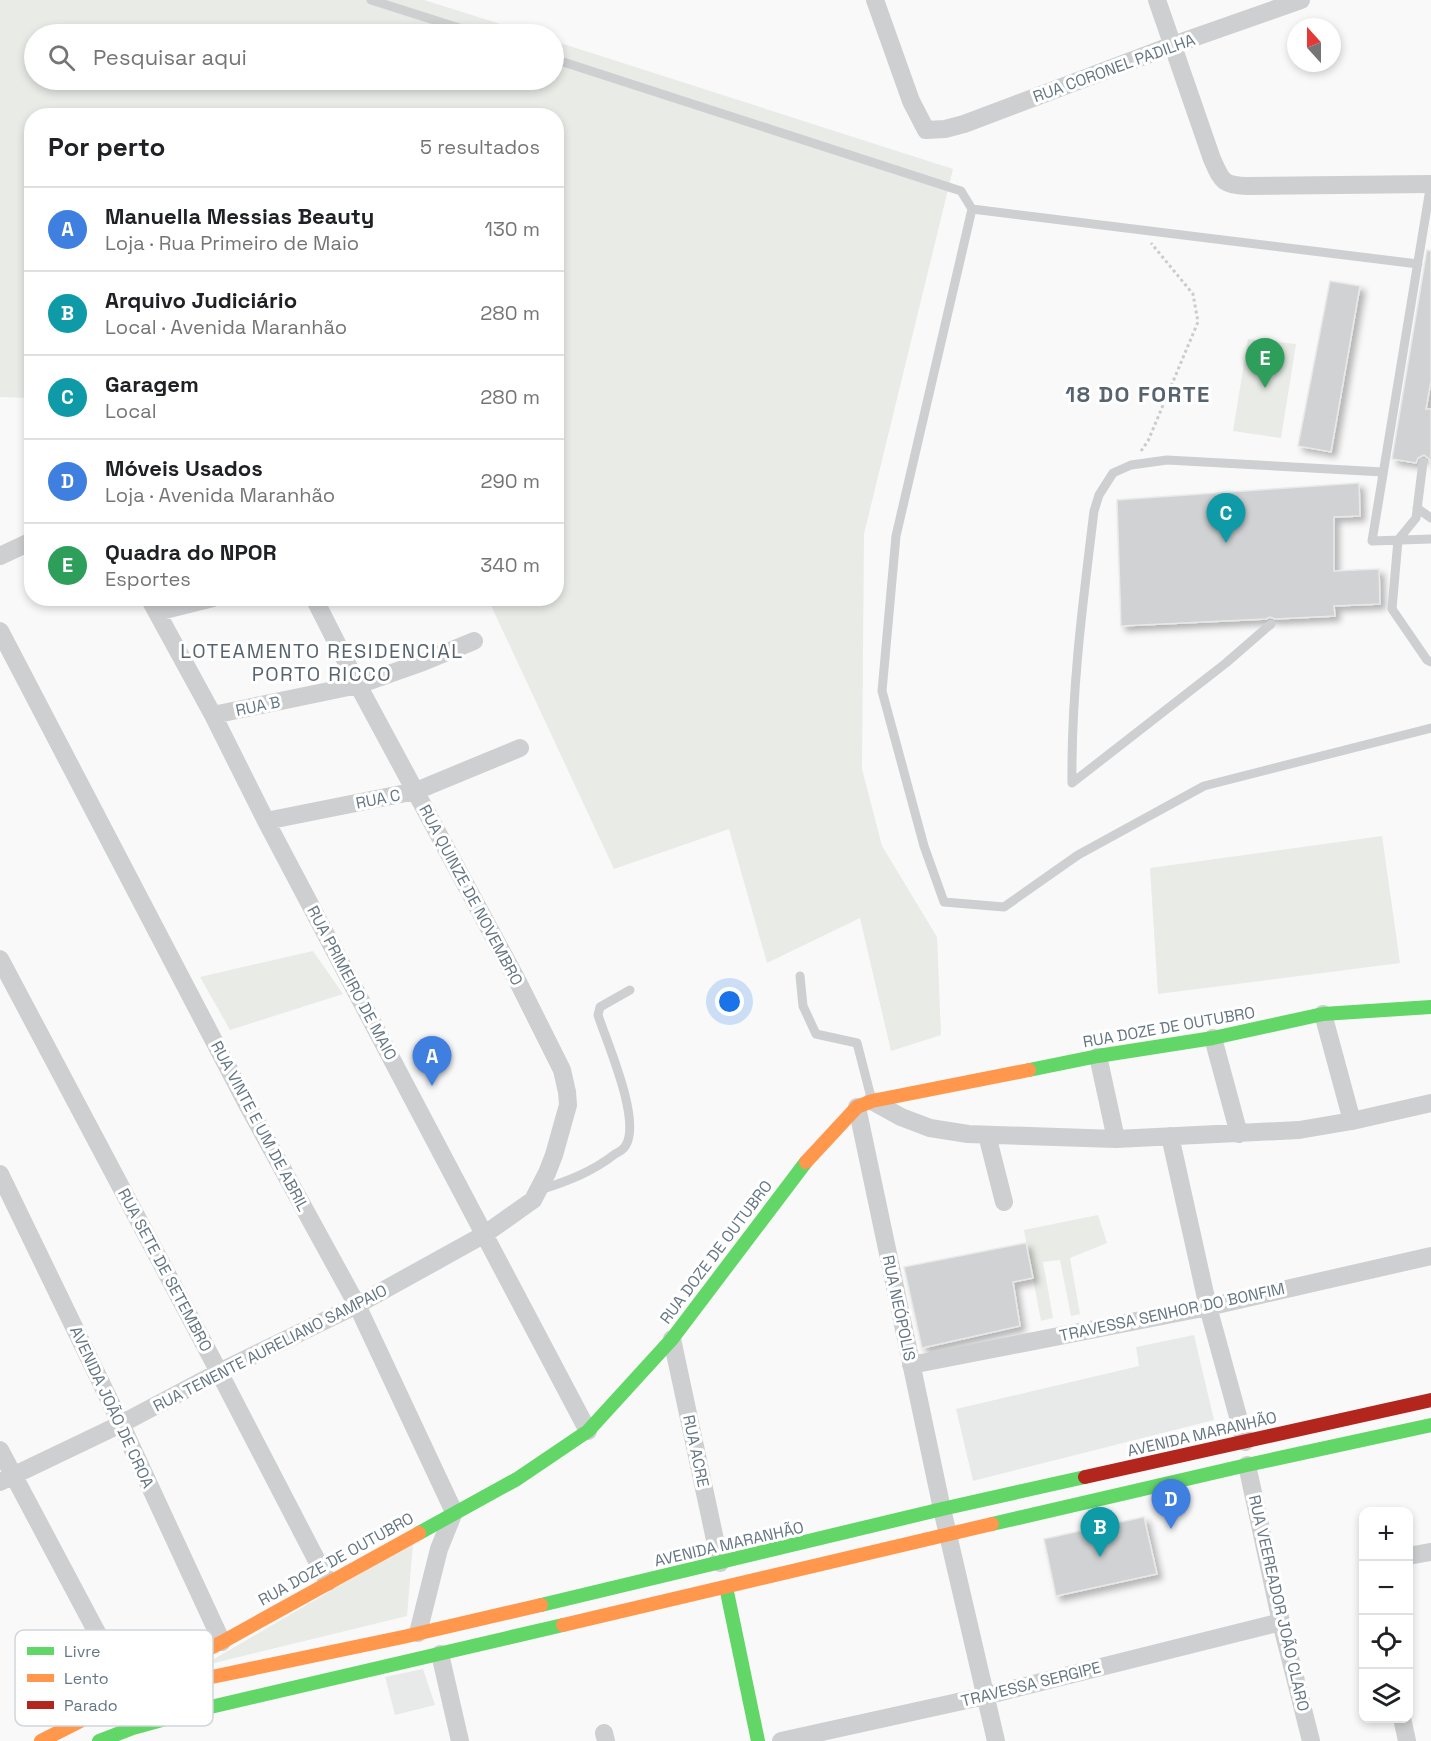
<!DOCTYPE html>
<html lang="pt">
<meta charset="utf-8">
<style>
body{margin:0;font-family:"Space Grotesk",sans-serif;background:#f6f6f6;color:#202124}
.controls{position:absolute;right:18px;bottom:18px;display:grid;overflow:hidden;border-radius:12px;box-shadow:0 3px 9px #0003}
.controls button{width:54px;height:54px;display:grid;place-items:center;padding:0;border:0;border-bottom:2px solid #e0e0e0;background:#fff;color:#202124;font:30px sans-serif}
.compass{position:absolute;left:1287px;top:18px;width:54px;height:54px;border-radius:50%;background:#fff;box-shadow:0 3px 9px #0003;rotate:339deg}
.you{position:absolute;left:730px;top:1002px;width:21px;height:21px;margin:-15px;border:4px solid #fff;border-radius:50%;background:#1a73e8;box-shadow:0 0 0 9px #1a73e833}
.badge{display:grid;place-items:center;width:39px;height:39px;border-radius:50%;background:#ea580c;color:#fff;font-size:20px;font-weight:700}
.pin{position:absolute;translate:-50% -50px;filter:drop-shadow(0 2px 3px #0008)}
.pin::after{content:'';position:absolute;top:32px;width:21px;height:18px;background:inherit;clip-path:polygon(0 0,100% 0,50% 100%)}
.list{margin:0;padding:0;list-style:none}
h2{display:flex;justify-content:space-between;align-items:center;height:78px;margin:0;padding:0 24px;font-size:26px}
h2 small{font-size:20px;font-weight:400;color:#757577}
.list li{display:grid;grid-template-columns:39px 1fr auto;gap:18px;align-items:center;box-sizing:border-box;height:84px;padding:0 24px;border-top:2px solid #e0e0e0}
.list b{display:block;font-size:22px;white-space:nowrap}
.list p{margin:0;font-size:20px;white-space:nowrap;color:#757577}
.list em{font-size:20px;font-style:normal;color:#757577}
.icon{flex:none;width:33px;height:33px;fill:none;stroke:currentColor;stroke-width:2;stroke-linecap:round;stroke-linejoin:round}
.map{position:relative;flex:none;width:1431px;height:1741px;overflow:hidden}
.search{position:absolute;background:#fff;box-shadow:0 3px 9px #0003;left:24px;top:24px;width:540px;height:66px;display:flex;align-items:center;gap:15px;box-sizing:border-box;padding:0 21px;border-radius:33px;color:#757577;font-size:22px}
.panel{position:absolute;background:#fff;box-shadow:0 3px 9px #0003;left:24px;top:108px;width:540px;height:498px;border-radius:24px}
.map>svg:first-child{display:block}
.built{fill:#e8e9e9}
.green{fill:#e8ebe6}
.building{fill:#d0d2d3;stroke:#e8e8e8;stroke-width:1.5;filter:url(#shadow)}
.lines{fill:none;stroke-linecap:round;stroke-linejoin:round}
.path{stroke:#cbcccd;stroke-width:3;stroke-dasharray:3 3;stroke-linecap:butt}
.lane{stroke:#cecfd0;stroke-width:9}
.street{stroke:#cecfd0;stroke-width:18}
.fast{stroke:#63d668;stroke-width:14}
.slow{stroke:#ff974d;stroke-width:14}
.jam{stroke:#b3261e;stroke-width:14}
.labels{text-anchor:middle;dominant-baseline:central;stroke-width:6;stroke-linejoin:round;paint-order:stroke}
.street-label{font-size:16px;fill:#657683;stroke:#fff}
.quarter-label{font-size:20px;letter-spacing:1.5px;fill:#57646e;stroke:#fff}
.district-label{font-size:22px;font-weight:bold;letter-spacing:1.5px;fill:#57646e;stroke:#fff}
.key{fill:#fff;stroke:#d1d6da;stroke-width:1.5}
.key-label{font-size:16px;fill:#657683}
</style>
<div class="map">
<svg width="1431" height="1741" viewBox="0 0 1431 1741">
<defs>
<filter id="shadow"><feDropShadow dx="5" dy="5" stdDeviation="3" flood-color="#0004"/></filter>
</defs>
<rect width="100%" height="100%" fill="#f9f9f9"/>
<path class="built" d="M1194,1335L1214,1420L973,1481L956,1409L1139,1366L1136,1347Z
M423,1669L435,1705L395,1715L385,1677Z"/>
<path class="green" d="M0,0H424L532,34H34V80H554V41L953,169L864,534L862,769L882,846L937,937L941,1035L891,1051L860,918L767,963L729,829L614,869L488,599L556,598V116H32L31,398L0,397Z
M1248,339L1296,344L1281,438L1233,431Z
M1382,836L1400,963L1158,994L1150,868Z
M313,951L343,994L230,1030L200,977Z
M1098,1215L1107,1243L1070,1258L1080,1314L1071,1316L1060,1260L1043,1262L1053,1318L1041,1321L1024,1230Z
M413,1543L407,1616L202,1666Z"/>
<path class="building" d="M1427,250L1431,251V381L1426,409H1431V466L1429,459L1424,455L1418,458L1416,463L1392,459Z
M1330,281L1360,286L1331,452L1298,446Z
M1359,483L1360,516L1334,517V571L1379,569L1380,604L1334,606L1335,616L1275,619L1270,617L1266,619L1121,626L1117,500Z
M1026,1243L1033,1278L1013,1282L1020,1326L922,1348L904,1267Z
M1144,1517L1157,1574L1056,1596L1044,1539Z"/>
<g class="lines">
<path class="path" d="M1141,451L1148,441L1198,322L1193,294L1151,243"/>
<path class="lane" d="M371,0L478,34
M554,59L961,191L972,209L896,536L882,691L924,846L944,902L1004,907L1078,855L1204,786L1431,728
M1431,195H1429L1372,541L1431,539
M972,209L1418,264
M1423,462L1416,518L1398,540L1392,609L1427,660L1431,662
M1417,508L1431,518
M1271,624L1226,663L1072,783C1071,692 1083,601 1094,511L1099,495L1113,473L1131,465L1167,460L1383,472
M800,976L803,1006L816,1034L857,1043L872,1101
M540,1190C568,1181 592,1172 615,1154C619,1152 624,1149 626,1145C641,1119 607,1043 598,1015L600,1007L630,990"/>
<path class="street" d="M875,0L911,101L926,130L945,129L964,124L1173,45L1301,0
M1157,0L1212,159C1222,181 1222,185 1247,186L1431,184
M0,556L32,541
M149,598L213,715L266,821L588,1431
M157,612L213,598
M0,631L248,1106L357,1305L454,1512L439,1549L418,1633
M213,715L358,685L423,662L474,641
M266,821L416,791L520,748
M0,959L219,1372L328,1582
M1323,1014L1352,1121
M1213,1038L1239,1134
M1098,1056L1116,1139
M872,1101L901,1117L930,1128L968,1134L1116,1139L1299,1130L1352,1121L1431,1103
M857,1107L942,1509L996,1741
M987,1135L1004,1202
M1170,1136L1208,1307L1245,1442
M0,1174L121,1424L222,1642
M672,1339L720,1563
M911,1365L1208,1307L1431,1256
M0,1450L128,1691
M1247,1465L1281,1622L1311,1741
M0,1482L121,1424L219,1372L357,1305L485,1234L533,1200L547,1173L554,1155L568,1105L567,1092L562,1070L517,980L358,685L314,598
M1408,1556L1430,1552
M440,1654L460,1741
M1402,1718L1407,1741
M604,1733L606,1741
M781,1741L985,1696L1281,1622"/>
<path class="fast" d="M1029,1070L1098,1056L1213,1038L1323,1014L1431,1007
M992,1524L1247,1465L1431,1425
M419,1533L517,1479L588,1431L672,1339L806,1162
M726,1587L758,1741
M541,1605L942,1509L1085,1477
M99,1741L133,1728L202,1709L563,1625"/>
<path class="slow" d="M806,1162L857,1107L872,1101L1029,1070
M563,1625L992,1524
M100,1711L128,1691L222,1642L419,1533
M41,1741L100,1711L207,1678L403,1637L541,1605"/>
<path class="jam" d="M1085,1477L1431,1400"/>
</g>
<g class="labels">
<g class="street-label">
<text transform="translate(1114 68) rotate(-20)">RUA CORONEL PADILHA</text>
<text transform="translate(258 706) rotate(-12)">RUA B</text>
<text transform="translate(378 799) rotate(-11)">RUA C</text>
<text transform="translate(471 895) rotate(62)">RUA QUINZE DE NOVEMBRO</text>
<text transform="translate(352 983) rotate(62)">RUA PRIMEIRO DE MAIO</text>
<text transform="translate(1169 1027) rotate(-10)">RUA DOZE DE OUTUBRO</text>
<text transform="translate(260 1126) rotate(62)">RUA VINTE E UM DE ABRIL</text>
<text transform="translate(716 1252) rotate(-53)">RUA DOZE DE OUTUBRO</text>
<text transform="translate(165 1270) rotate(62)">RUA SETE DE SETEMBRO</text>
<text transform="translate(899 1308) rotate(78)">RUA NEÓPOLIS</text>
<text transform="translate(1172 1312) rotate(-12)">TRAVESSA SENHOR DO BONFIM</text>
<text transform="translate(270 1348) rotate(-27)">RUA TENENTE AURELIANO SAMPAIO</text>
<text transform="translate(112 1407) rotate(65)">AVENIDA JOÃO DE CROA</text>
<text transform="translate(1202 1434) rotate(-13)">AVENIDA MARANHÃO</text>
<text transform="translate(696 1451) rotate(78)">RUA ACRE</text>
<text transform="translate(729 1544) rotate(-13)">AVENIDA MARANHÃO</text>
<text transform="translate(336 1559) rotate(-29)">RUA DOZE DE OUTUBRO</text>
<text transform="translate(1279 1603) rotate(77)">RUA VEEREADOR JOÃO CLARO</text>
<text transform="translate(1031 1684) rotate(-14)">TRAVESSA SERGIPE</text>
</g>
<g class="quarter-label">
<text x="322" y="651">LOTEAMENTO RESIDENCIAL<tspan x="322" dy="23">PORTO RICCO</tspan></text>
</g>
<g class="district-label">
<text x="1138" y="394">18 DO FORTE</text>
</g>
</g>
<rect x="15" y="1630" width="198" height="96" rx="9" class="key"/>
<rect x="27" y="1647" width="27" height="8" fill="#63d668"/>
<rect x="27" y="1674" width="27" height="8" fill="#ff974d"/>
<rect x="27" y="1701" width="27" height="8" fill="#b3261e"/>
<g class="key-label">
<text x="64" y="1657">Livre</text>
<text x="64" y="1684">Lento</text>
<text x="64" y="1711">Parado</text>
</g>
</svg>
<div class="controls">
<button>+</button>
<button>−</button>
<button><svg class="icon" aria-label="locate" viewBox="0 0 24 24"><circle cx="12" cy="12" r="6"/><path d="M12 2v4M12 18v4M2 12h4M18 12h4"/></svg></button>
<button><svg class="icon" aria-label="layers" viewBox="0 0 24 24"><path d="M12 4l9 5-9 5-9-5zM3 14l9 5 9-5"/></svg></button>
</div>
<svg class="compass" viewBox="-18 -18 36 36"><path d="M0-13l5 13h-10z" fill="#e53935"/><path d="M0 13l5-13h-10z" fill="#757577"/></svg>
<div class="you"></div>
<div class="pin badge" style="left:432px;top:1086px;background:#3f7fe0">A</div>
<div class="pin badge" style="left:1100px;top:1557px;background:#0f9aa8">B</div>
<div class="pin badge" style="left:1226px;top:543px;background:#0f9aa8">C</div>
<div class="pin badge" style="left:1171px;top:1529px;background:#3f7fe0">D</div>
<div class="pin badge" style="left:1265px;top:388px;background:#2e9e5b">E</div>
<div class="search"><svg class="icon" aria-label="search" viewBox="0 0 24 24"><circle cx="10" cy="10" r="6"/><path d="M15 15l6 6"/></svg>Pesquisar aqui</div>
<section class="panel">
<h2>Por perto<small>5 resultados</small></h2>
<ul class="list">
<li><span class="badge" style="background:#3f7fe0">A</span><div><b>Manuella Messias Beauty</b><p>Loja · Rua Primeiro de Maio</p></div><em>130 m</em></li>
<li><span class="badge" style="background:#0f9aa8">B</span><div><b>Arquivo Judiciário</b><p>Local · Avenida Maranhão</p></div><em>280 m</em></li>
<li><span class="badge" style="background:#0f9aa8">C</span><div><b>Garagem</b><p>Local</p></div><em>280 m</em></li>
<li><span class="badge" style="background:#3f7fe0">D</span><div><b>Móveis Usados</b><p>Loja · Avenida Maranhão</p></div><em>290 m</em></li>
<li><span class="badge" style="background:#2e9e5b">E</span><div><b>Quadra do NPOR</b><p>Esportes</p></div><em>340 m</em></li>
</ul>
</section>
</div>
